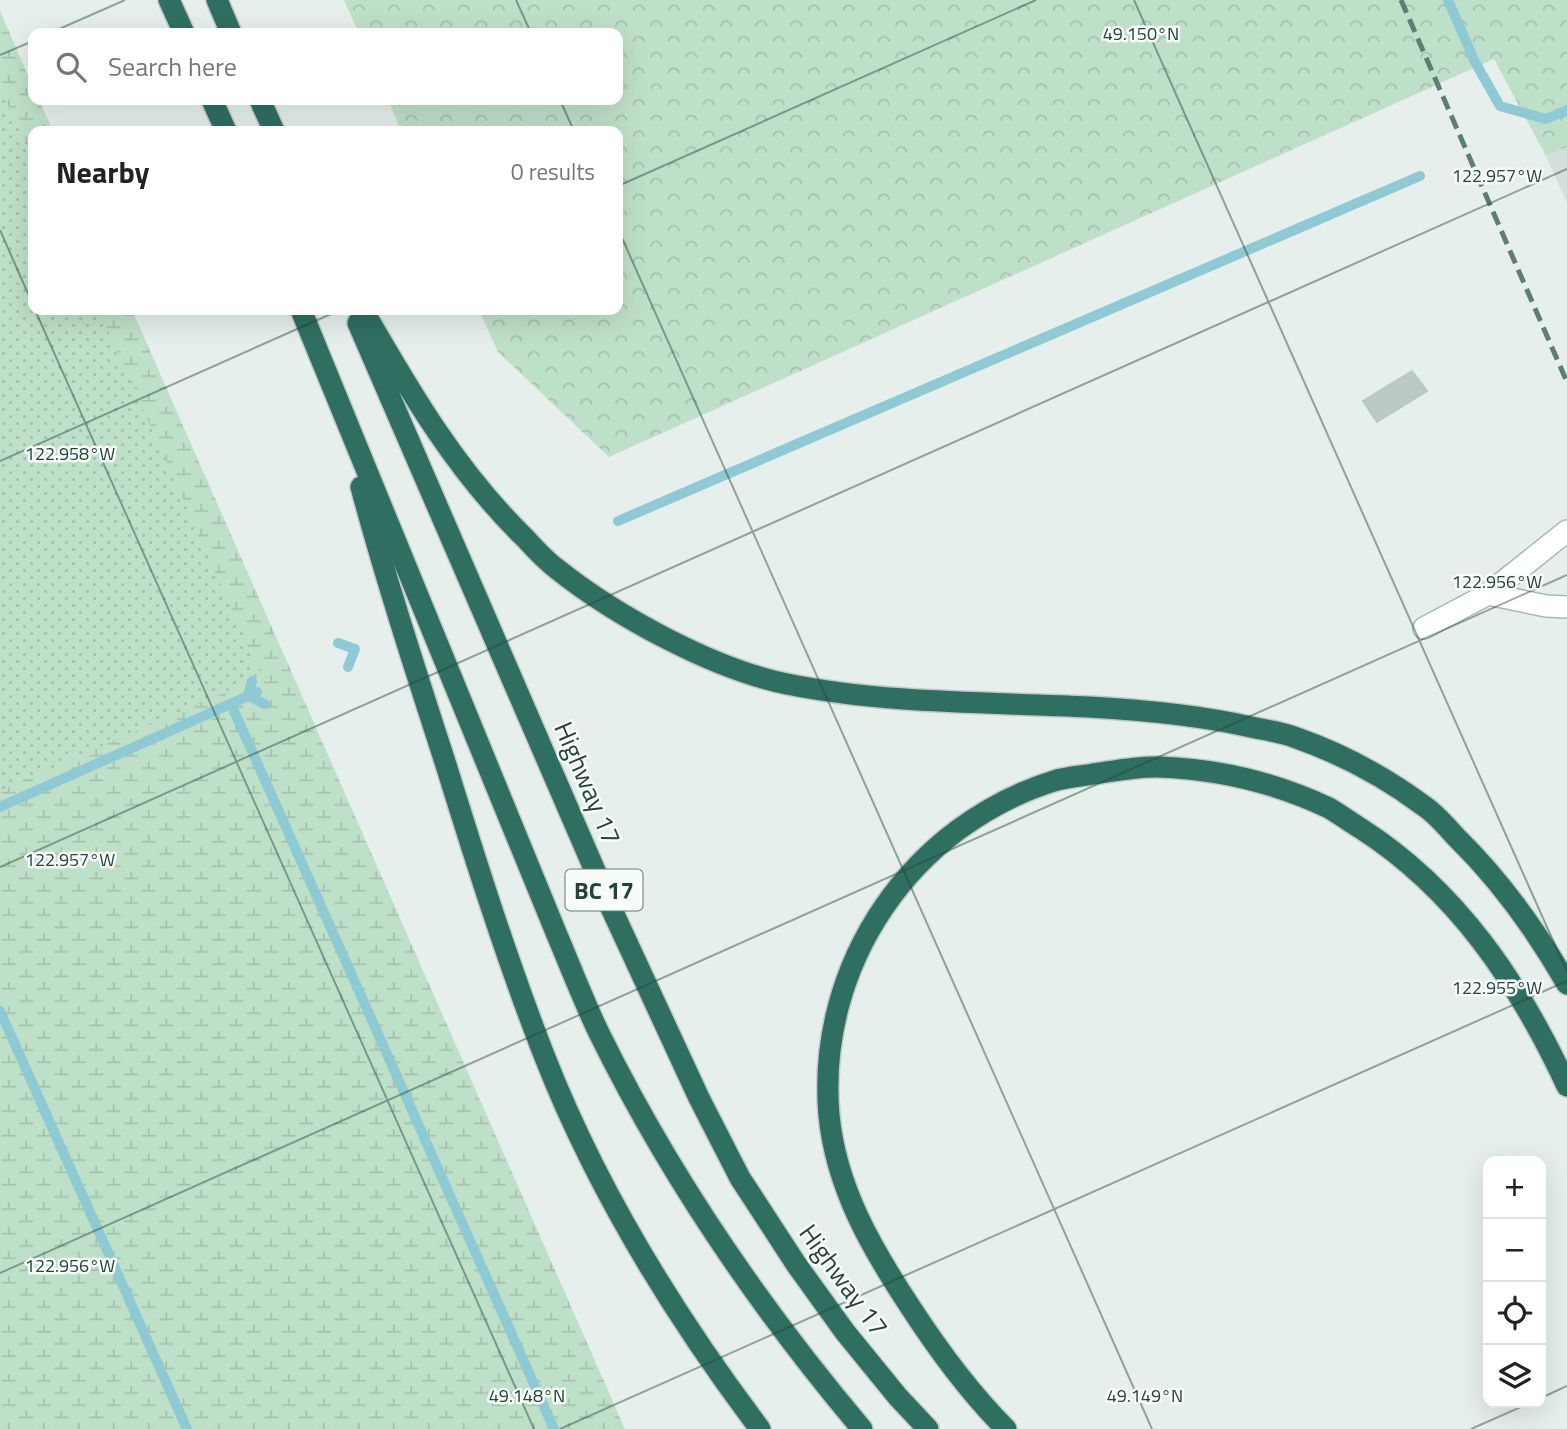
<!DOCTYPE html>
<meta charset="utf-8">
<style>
body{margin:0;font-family:"Titillium Web",sans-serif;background:#f6f6f6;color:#222}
.controls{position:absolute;right:21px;bottom:21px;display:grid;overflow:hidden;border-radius:14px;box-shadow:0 7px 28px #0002}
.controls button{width:63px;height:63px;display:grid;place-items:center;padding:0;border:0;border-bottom:2px solid #e0e0e0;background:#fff;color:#222;font:35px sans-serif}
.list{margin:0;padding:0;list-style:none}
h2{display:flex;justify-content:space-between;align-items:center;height:91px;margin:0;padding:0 28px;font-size:30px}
h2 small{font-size:23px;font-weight:400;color:#767676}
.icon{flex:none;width:38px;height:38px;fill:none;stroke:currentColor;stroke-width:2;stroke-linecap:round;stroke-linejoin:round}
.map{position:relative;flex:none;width:1567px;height:1429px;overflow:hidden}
.search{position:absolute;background:#fff;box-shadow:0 7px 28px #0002;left:28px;top:28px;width:595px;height:77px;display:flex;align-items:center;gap:18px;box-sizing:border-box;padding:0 24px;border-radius:14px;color:#767676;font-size:26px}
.panel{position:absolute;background:#fff;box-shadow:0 7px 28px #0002;left:28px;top:126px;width:595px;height:189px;border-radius:14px}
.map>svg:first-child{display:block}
.built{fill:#d4dfda}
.forest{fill:url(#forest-crowns)}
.wetland{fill:url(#wetland-marsh)}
.park{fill:url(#park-dots)}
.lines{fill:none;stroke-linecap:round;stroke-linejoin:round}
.stream{stroke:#8ec9d4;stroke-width:10}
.building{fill:#bbcac4;stroke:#b8c9c2;stroke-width:2}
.street-casing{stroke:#a8b8b2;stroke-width:24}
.highway-casing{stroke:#c2cac8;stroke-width:24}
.street{stroke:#fff;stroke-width:21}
.highway{stroke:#2f6f62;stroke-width:21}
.rail{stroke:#5f7d75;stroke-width:5;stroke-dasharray:14 7;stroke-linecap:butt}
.ticks{fill:none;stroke:#24423a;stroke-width:2;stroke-opacity:0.45}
.labels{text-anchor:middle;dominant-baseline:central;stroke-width:5;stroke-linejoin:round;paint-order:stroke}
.shield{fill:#f7fbf9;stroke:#637a73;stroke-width:2}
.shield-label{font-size:24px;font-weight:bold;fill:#24423a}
.street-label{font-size:26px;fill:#24423a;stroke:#f7fbf9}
.ticks-label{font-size:18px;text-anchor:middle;fill:#24423a;stroke:#f7fbf9;stroke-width:5;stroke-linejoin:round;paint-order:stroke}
</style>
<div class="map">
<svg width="1567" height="1429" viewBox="0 0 1567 1429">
<defs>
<pattern id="forest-crowns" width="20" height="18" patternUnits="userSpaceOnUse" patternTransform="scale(1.75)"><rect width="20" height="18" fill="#bfe0c8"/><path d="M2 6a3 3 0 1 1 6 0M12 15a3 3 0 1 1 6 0" fill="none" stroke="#a4c1ad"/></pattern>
<pattern id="wetland-marsh" width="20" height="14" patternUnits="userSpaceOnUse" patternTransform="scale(1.75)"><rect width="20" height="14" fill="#bfe0c8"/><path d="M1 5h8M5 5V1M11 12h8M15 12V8" fill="none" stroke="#a4c1ad"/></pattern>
<pattern id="park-dots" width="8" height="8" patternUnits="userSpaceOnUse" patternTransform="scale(1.75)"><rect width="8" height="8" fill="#bfe0c8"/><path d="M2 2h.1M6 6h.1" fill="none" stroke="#a4c1ad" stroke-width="1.8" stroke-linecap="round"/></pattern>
</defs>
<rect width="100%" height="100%" fill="#e6efeb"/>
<path class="built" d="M1567,147V203L1546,156Z"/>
<path class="forest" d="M344,0H1567V147L1546,156L1494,59L609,457L498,352L479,310H618V131H401L388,100H618V33H359Z"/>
<path class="wetland" d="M0,11L33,87V100H39L53,131H33V310H132L625,1429H0Z"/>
<path class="park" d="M0,87L33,162V310H99L261,676L0,791Z"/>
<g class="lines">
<path class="stream" d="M1448,0L1475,62L1500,106L1546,119L1567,110
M618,521L1420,176
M338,643L355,649
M348,667L355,649
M252,681L248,696L265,704
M231,704L554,1429
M0,807L257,692
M0,1011L187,1429"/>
</g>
<path class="building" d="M1412,371L1427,391L1377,422L1363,401Z"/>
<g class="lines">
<defs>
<path id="street" d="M1488,594L1546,606L1567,607
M1424,628L1488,594L1567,531"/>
<path id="highway" d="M169,0L184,33
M217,0L231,33
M212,100L226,131
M260,100L274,131
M301,310L557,935C571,968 584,1002 599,1033C669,1175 760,1308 862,1429
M363,310C411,393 456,471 525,538C535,549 545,560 557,569C616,616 713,669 787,684C886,704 989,702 1089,707C1144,710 1198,715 1251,727C1265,730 1280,732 1294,737C1340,753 1385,777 1424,806C1436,814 1446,826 1456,837C1501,881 1536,930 1567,984
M358,323L612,910L699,1098L740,1178L796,1264L845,1332L898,1397L928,1429
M361,487C386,580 416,672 446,765C476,862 507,960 544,1055C596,1188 674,1315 760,1429
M1006,1429C970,1393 939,1351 911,1308C872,1249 836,1188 829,1115C816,964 912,824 1057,780C1069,777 1082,776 1093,774C1114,771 1138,766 1159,767C1217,769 1276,783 1329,808C1339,814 1349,821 1360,828C1457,890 1519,983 1567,1086"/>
</defs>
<use href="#street" class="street-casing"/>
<use href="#highway" class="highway-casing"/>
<use href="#street" class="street"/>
<use href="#highway" class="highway"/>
<path class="rail" d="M1401,0L1567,382"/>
</g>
<path class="ticks" d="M516,0L531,33M1134,0L1567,972M50,33L125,0M0,55L33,41M560,100L574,131M618,186L1036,0M618,229L1152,1429M0,230L33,305M35,310L534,1429M0,461L340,310M0,867L1567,169M0,1273L1567,575M1541,1398L1567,1386M560,1429L1567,981M1471,1429L1530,1403"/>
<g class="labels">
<rect class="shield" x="565.5" y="869.5" width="77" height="41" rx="5"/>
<g class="shield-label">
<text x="604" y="890">BC 17</text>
</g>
<g class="street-label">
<text transform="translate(588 783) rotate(67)">Highway 17</text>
<text transform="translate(844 1280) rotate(54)">Highway 17</text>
</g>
</g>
<g class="ticks-label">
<text x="1141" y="40">49.150°N</text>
<text x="1497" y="182">122.957°W</text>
<text x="70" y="460">122.958°W</text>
<text x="1497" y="588">122.956°W</text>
<text x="70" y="866">122.957°W</text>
<text x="1497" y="994">122.955°W</text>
<text x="70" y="1272">122.956°W</text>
<text x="527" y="1402">49.148°N</text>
<text x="1145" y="1402">49.149°N</text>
</g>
</svg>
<div class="controls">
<button>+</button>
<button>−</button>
<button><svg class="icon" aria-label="locate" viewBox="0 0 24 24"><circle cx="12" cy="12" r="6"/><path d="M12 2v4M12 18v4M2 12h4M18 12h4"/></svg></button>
<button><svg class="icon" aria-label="layers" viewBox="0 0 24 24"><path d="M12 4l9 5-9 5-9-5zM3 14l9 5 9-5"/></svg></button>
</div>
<div class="search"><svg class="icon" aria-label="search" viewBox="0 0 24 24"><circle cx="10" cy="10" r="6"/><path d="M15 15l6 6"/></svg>Search here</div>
<section class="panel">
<h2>Nearby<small>0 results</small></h2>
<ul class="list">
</ul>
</section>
</div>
